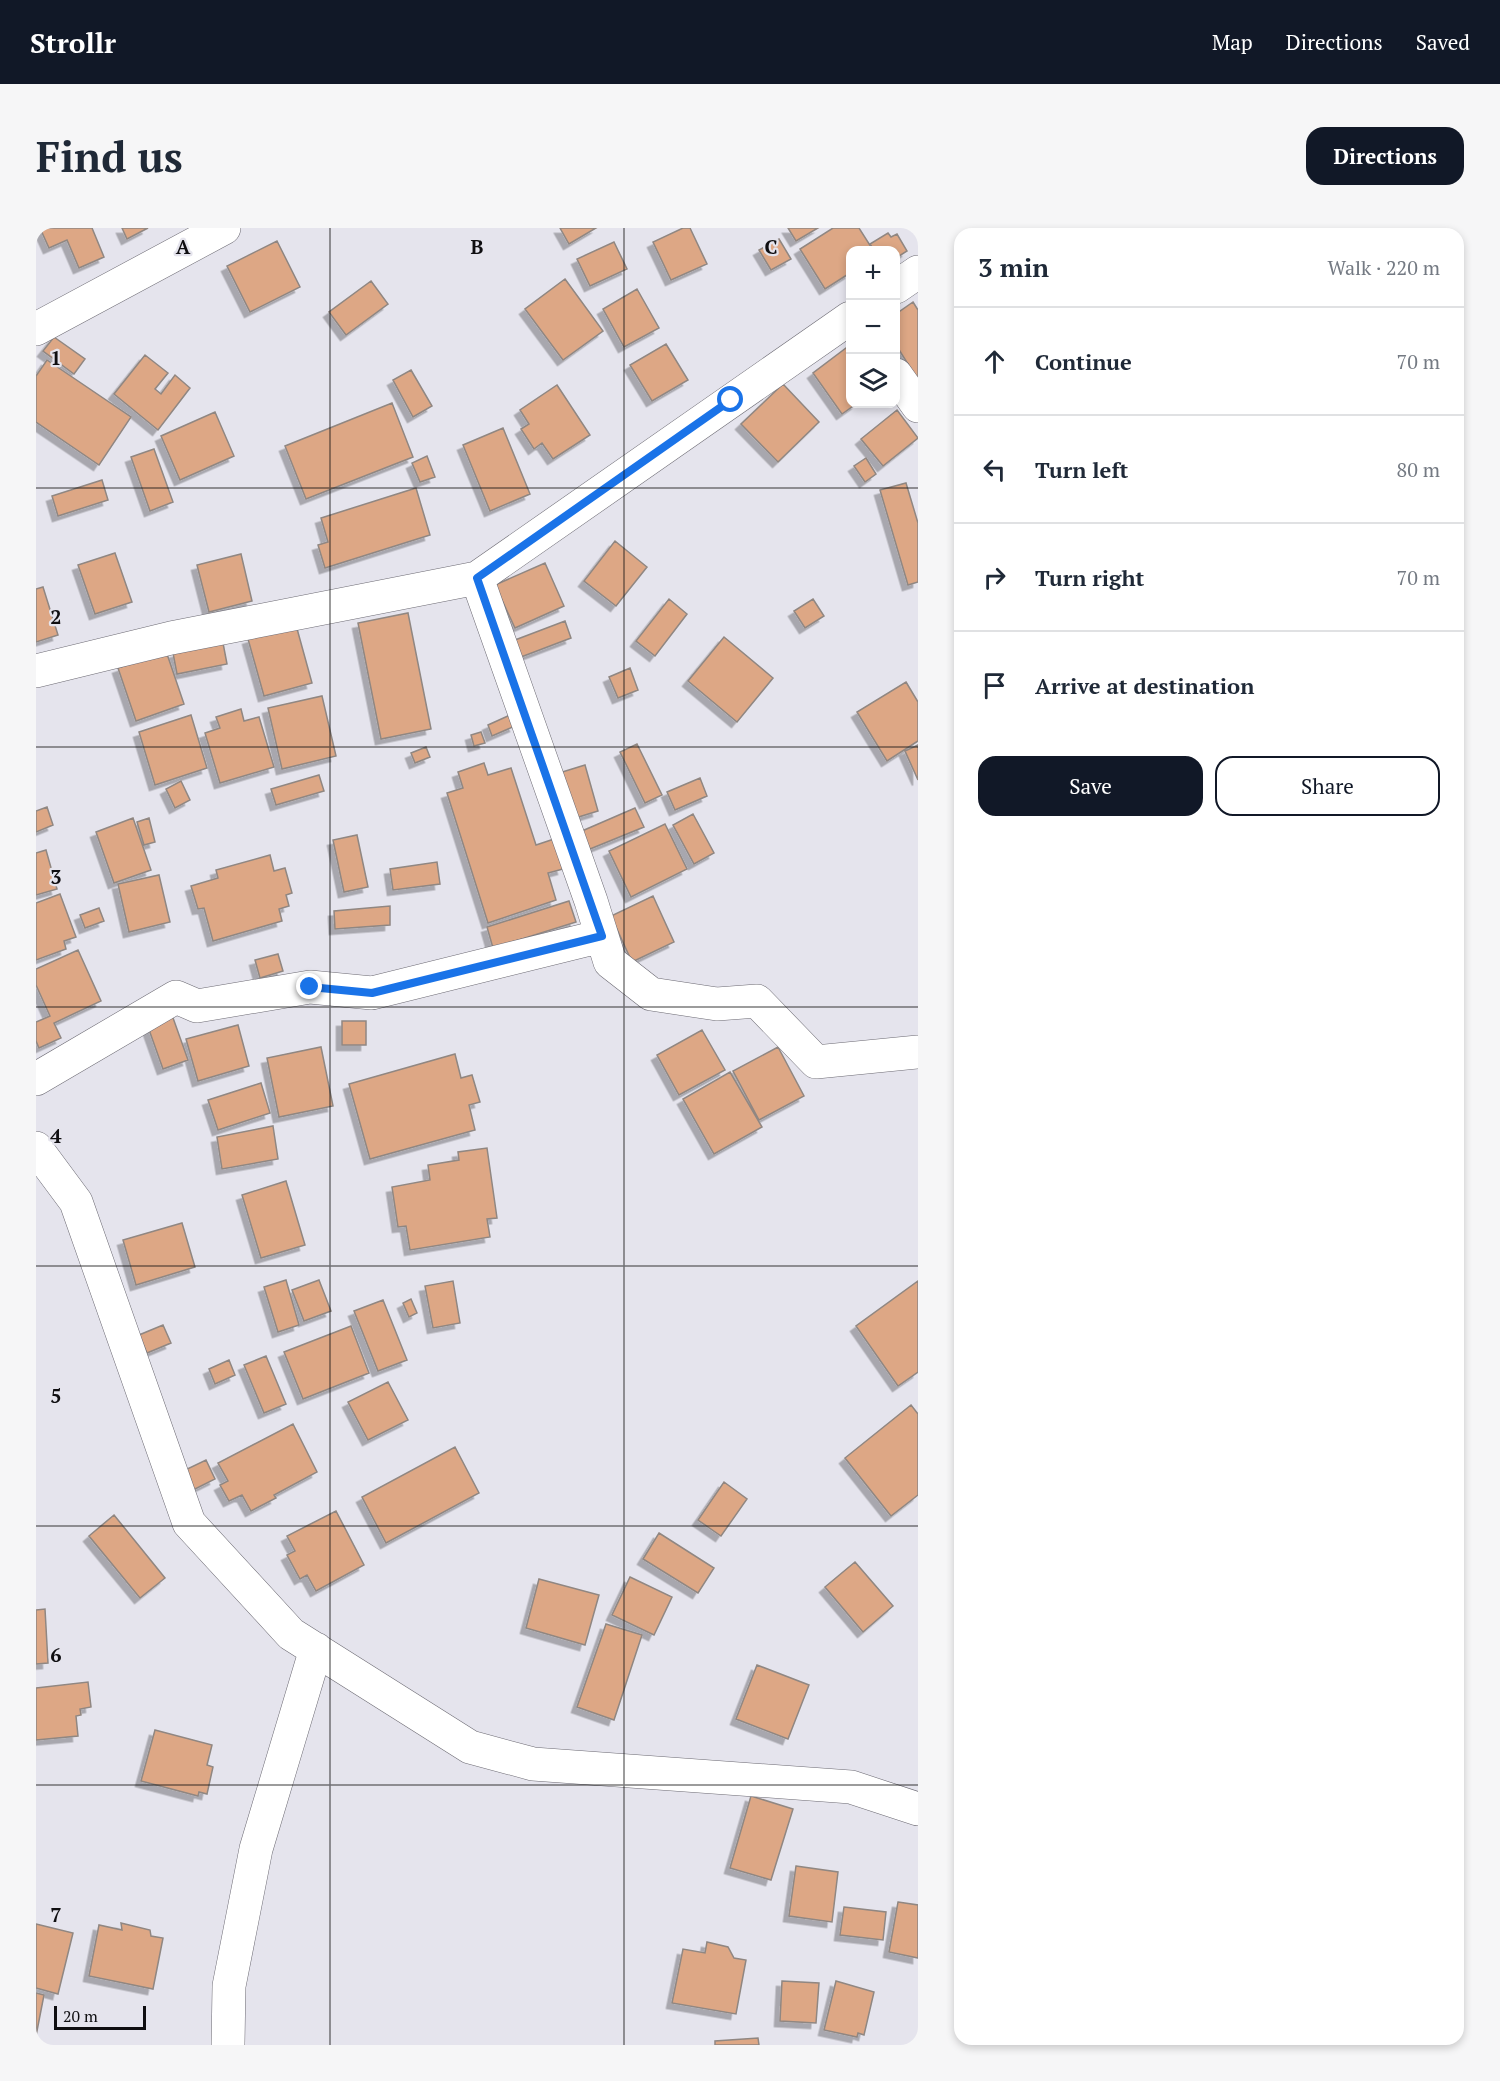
<!DOCTYPE html>
<meta charset="utf-8">
<style>
body{margin:0;font-family:"PT Serif",serif;background:#f6f6f7;color:#1f2937}
.controls{position:absolute;right:18px;top:18px;display:grid;overflow:hidden;border-radius:12px;box-shadow:0 3px 9px #0003}
.controls button{width:54px;height:54px;display:grid;place-items:center;padding:0;border:0;border-bottom:2px solid #e0e1e3;background:#fff;color:#1f2937;font:30px sans-serif}
.scale{position:absolute;left:18px;bottom:15px;width:92px;box-sizing:border-box;padding-left:6px;border:3px solid #0f0e11;border-top:0;font-size:16px;line-height:21px;white-space:nowrap;color:#0f0e11;-webkit-text-stroke:4px #e5e4ed;paint-order:stroke}
.stop{position:absolute;width:18px;height:18px;margin:-14px;border:4px solid #1a73e8;border-radius:50%;background:#fff}
.stop.end{background:#1a73e8;border-color:#fff;box-shadow:0 2px 6px #0008}
.list{margin:0;padding:0;list-style:none}
h2{display:flex;justify-content:space-between;align-items:center;height:78px;margin:0;padding:0 24px;font-size:26px}
h2 small{font-size:20px;font-weight:400;color:#747a83}
.list li{display:grid;grid-template-columns:39px 1fr auto;gap:18px;align-items:center;box-sizing:border-box;height:108px;padding:0 24px;border-top:2px solid #e0e1e3}
.list b{display:block;font-size:22px;white-space:nowrap}
.list em{font-size:20px;font-style:normal;color:#747a83}
.actions{display:flex;gap:12px;padding:18px 24px}
.actions a{flex:1;padding:14px 0;border:2px solid #111827;border-radius:18px;text-align:center;font-size:21px;color:#111827}
.actions .main{background:#111827;color:#fff}
.icon{flex:none;width:33px;height:33px;fill:none;stroke:currentColor;stroke-width:2;stroke-linecap:round;stroke-linejoin:round}
.map{position:relative;flex:none;width:882px;height:1817px;overflow:hidden;border-radius:18px}
header{display:flex;align-items:center;gap:36px;box-sizing:border-box;height:84px;padding:0 30px;background:#111827;color:#fff}
header strong{font-size:28px}
nav{display:flex;gap:33px;margin-inline-start:auto;font-size:21px}
.intro{display:flex;align-items:center;justify-content:space-between;box-sizing:border-box;height:144px;padding:0 36px}
h1{margin:0;font-size:42px}
.button{padding:15px 27px;border-radius:18px;background:#111827;color:#fff;font-size:21px;font-weight:700}
main{display:flex;gap:36px;padding:0 36px}
aside{flex:1;background:#fff;border-radius:18px;box-shadow:0 3px 9px #0003}
.map>svg:first-child{display:block}
.building{fill:#dda785;stroke:#908782;stroke-width:1.5;filter:url(#shadow)}
.lines{fill:none;stroke-linecap:round;stroke-linejoin:round}
.minor-casing{stroke:#6c6a73;stroke-width:34}
.minor{stroke:#fff;stroke-width:33}
.route{stroke:#1a73e8;stroke-width:8}
.grid{fill:none;stroke:#0f0e11;stroke-width:1.5;stroke-opacity:0.55}
.grid-label{font-size:20px;text-anchor:middle;font-weight:bold;fill:#0f0e11;stroke:#e5e4ed;stroke-width:4.5;stroke-linejoin:round;paint-order:stroke}
</style>
<header>
<strong>Strollr</strong>
<nav><a>Map</a><a>Directions</a><a>Saved</a></nav>
</header>
<div class="intro"><h1>Find us</h1><a class="button">Directions</a></div>
<main>
<div class="map">
<svg width="882" height="1817" viewBox="0 0 882 1817">
<defs>
<filter id="shadow"><feDropShadow dx="-5.5" dy="5.5" stdDeviation="0" flood-color="#0004"/></filter>
</defs>
<rect width="100%" height="100%" fill="#e5e4ed"/>
<path class="building" d="M4,0H56L68,29L43,40L31,12L13,20Z
M86,0H112L91,11Z
M524,0H560L533,16Z
M647,0H654L671,36L635,52L617,14Z
M752,0H782L760,13Z
M797,0H823L837,22H814V45L789,61L764,21Z
M852,5L855,9L861,6L871,23L860,30V22H838L834,16Z
M743,11L755,31L735,42L723,22Z
M241,13L264,59L214,84L191,38Z
M578,14L591,41L554,58L541,31Z
M529,51L567,103L527,132L489,81Z
M335,53L352,76L310,107L293,84Z
M601,61L623,100L588,119L567,81Z
M877,74L882,82V152L860,117V86Z
M18,109L49,131L38,146L7,123Z
M630,116L652,152L616,173L594,137Z
M814,117V176H820L806,186L777,145Z
M109,127L132,145L119,161L125,166L139,147L154,160L122,202L78,166Z
M11,132L95,189L63,237L0,194V148Z
M375,142L396,178L377,189L357,152Z
M747,156L783,194L742,234L705,196Z
M521,157L554,207L517,231L506,215L498,221L485,201L493,196L484,182Z
M356,175L377,229L270,271L249,218Z
M861,182L882,210L847,238L825,211Z
M179,184L198,228L144,252L125,208Z
M467,200L494,266L454,283L427,217Z
M118,221L137,274L114,283L95,229Z
M391,228L399,249L384,254L376,235Z
M830,230L840,246L829,254L818,238Z
M66,252L72,272L22,288L16,268Z
M870,255L882,295V354L872,357L844,262Z
M380,260L394,307L289,340L282,317L292,314L285,290Z
M579,313L611,339L580,378L548,353Z
M79,325L96,374L59,386L42,337Z
M205,326L216,373L173,384L161,337Z
M509,335L528,378L479,400L459,357Z
M7,359L22,407L0,414V361Z
M633,371L651,386L619,428L600,413Z
M777,371L788,388L769,400L758,383Z
M372,385L395,501L345,511L322,395Z
M529,393L535,410L485,429L479,412Z
M260,397L276,455L228,468L212,411Z
M688,409L737,450L701,494L652,453Z
M187,415L191,436L141,446L137,425Z
M130,423L148,476L100,493L82,440Z
M594,440L602,462L582,470L573,449Z
M870,454L882,474V513L851,533L821,484Z
M286,468L300,528L246,541L232,480Z
M205,481L208,493L223,489L238,539L184,555L169,505L184,500L180,489Z
M155,487L171,540L119,557L103,504Z
M474,487L479,498L456,508L452,497Z
M445,504L449,515L438,518L435,507Z
M601,516L626,567L609,575L584,524Z
M882,517V552L869,523Z
M390,519L394,529L379,535L375,525Z
M448,535L452,547L475,540L500,617L518,611L527,641L512,645L520,672L452,695L411,565L427,560L422,544Z
M549,537L562,583L536,591L523,545Z
M283,547L288,563L240,577L235,561Z
M664,550L671,568L639,582L631,564Z
M145,553L154,572L139,580L130,561Z
M11,579L17,597L0,604V583Z
M599,580L608,599L554,621L546,603Z
M657,586L678,625L658,636L637,597Z
M97,590L115,642L78,655L60,604Z
M113,590L119,614L108,617L101,594Z
M629,596L651,641L595,669L573,623Z
M321,607L332,659L308,664L297,612Z
M10,622L21,661L0,667V625Z
M234,627L238,643L249,640L256,665L250,667L253,678L243,681L246,693L177,713L168,680L162,681L155,658L182,650L180,642Z
M401,634L404,656L357,662L354,641Z
M123,647L134,694L93,704L82,656Z
M24,666L40,709L28,713L30,721L0,732V675Z
M617,668L638,714L596,734L575,688Z
M533,673L540,694L457,720L451,699Z
M354,678V697L299,701L298,683Z
M63,680L68,693L49,700L44,687Z
M42,722L65,773L18,795L25,810L3,820L0,813V794L14,788L0,757V741Z
M242,726L247,743L224,750L219,732Z
M136,787L152,832L127,841L111,796Z
M306,793H330V817H306Z
M202,797L213,838L162,853L150,811Z
M666,802L689,842L643,867L621,827Z
M285,819L297,878L243,889L231,830Z
M742,819L768,868L723,892L697,843Z
M419,826L425,850L436,847L444,874L433,877L439,902L334,931L313,856Z
M694,844L726,899L678,926L647,871Z
M225,855L234,885L182,902L172,872Z
M237,898L242,931L186,941L181,909Z
M451,920L461,990L451,991L454,1009L374,1022L370,998L362,999L356,959L394,952L392,937L423,932L422,924Z
M250,953L269,1017L225,1030L206,967Z
M146,995L159,1039L100,1057L87,1012Z
M250,1052L263,1097L242,1104L228,1059Z
M283,1052L295,1083L268,1093L256,1062Z
M417,1053L424,1095L397,1100L389,1058Z
M882,1053V1144L862,1158L820,1098Z
M375,1071L381,1085L373,1089L367,1075Z
M347,1072L371,1132L342,1143L318,1083Z
M127,1097L135,1115L111,1125L103,1107Z
M315,1098L333,1145L267,1171L248,1124Z
M230,1128L250,1176L228,1185L208,1137Z
M193,1132L199,1147L179,1156L173,1141Z
M352,1154L372,1192L332,1212L312,1174Z
M875,1177L882,1186V1267L855,1288L809,1230Z
M257,1196L281,1244L238,1267L240,1270L215,1283L206,1267L193,1273L184,1257L192,1253L182,1235Z
M419,1219L443,1265L350,1315L326,1269Z
M170,1232L179,1251L157,1262L147,1243Z
M688,1254L711,1271L685,1308L662,1292Z
M300,1283L328,1337L280,1363L271,1347L264,1351L251,1327L259,1323L251,1308Z
M78,1287L129,1350L104,1370L53,1308Z
M623,1305L678,1340L662,1365L607,1331Z
M819,1334L857,1378L827,1404L789,1359Z
M594,1349L636,1369L618,1407L576,1387Z
M503,1351L563,1367L549,1417L490,1400Z
M9,1381L12,1435L0,1436V1382Z
M570,1396L606,1407L578,1492L541,1479Z
M721,1437L773,1457L752,1511L700,1491Z
M52,1454L55,1479L44,1481L45,1487L40,1488L42,1508L0,1512V1460Z
M119,1502L176,1517L171,1537L177,1539L171,1566L163,1564L162,1568L105,1553Z
M715,1568L757,1581L735,1652L694,1640Z
M760,1638L802,1644L796,1694L753,1688Z
M862,1674L882,1677V1730L853,1724Z
M808,1679L850,1684L847,1712L804,1707Z
M85,1695L114,1702L115,1708L127,1710L117,1761L53,1748L63,1697L86,1702Z
M0,1696L37,1705L22,1766L0,1760Z
M671,1714L692,1719L698,1730L710,1732L700,1786L636,1775L647,1721L669,1725Z
M746,1753L783,1755L780,1795L744,1793Z
M800,1753L838,1764L828,1807L822,1805L821,1809L788,1802Z
M0,1765L8,1767L0,1808Z
M722,1810L723,1817H679V1813Z"/>
<g class="lines">
<defs>
<path id="minor" d="M860,59L882,44
M0,101L188,0
M860,147L882,178
M441,350L555,673L574,734L615,766L681,776L721,773L780,834L882,824
M0,443L135,410L441,350L814,90
M0,851L140,769L161,778L274,759L336,765L566,708
M0,920L40,974L153,1295L255,1406L434,1519L497,1536L815,1559L882,1581
M192,1817L193,1758L220,1621L280,1421"/>
</defs>
<use href="#minor" class="minor-casing"/>
<use href="#minor" class="minor"/>
</g>
<g class="lines">
<path class="route" d="M274,759L336,765L566,708L441,350L695,172"/>
</g>
<path class="grid" d="M294,0V1817M588,0V1817M0,260H882M0,519H882M0,779H882M0,1038H882M0,1298H882M0,1557H882"/>
<g class="grid-label">
<text x="147" y="26">A</text>
<text x="441" y="26">B</text>
<text x="735" y="26">C</text>
<text x="20" y="137">1</text>
<text x="20" y="396">2</text>
<text x="20" y="656">3</text>
<text x="20" y="915">4</text>
<text x="20" y="1175">5</text>
<text x="20" y="1434">6</text>
<text x="20" y="1694">7</text>
</g>
</svg>
<div class="controls">
<button>+</button>
<button>−</button>
<button><svg class="icon" aria-label="layers" viewBox="0 0 24 24"><path d="M12 4l9 5-9 5-9-5zM3 14l9 5 9-5"/></svg></button>
</div>
<div class="scale">20 m</div>
<div class="stop" style="left:695px;top:172px"></div>
<div class="stop end" style="left:274px;top:759px"></div>
</div>
<aside>
<h2>3 min<small>Walk · 220 m</small></h2>
<ul class="list">
<li><svg class="icon" aria-label="ahead" viewBox="0 0 24 24"><path d="M12 20V5M6 11l6-6 6 6"/></svg><div><b>Continue</b></div><em>70 m</em></li>
<li><svg class="icon" aria-label="left" viewBox="0 0 24 24"><path d="M17 20v-9H6M10 6l-5 5 5 5"/></svg><div><b>Turn left</b></div><em>80 m</em></li>
<li><svg class="icon" aria-label="right" viewBox="0 0 24 24"><path d="M7 20v-9h11M14 6l5 5-5 5"/></svg><div><b>Turn right</b></div><em>70 m</em></li>
<li><svg class="icon" aria-label="arrive" viewBox="0 0 24 24"><path d="M6 21V4h12l-3 4 3 4H6"/></svg><div><b>Arrive at destination</b></div></li>
</ul>
<div class="actions"><a class="main">Save</a><a>Share</a></div>
</aside>
</main>
